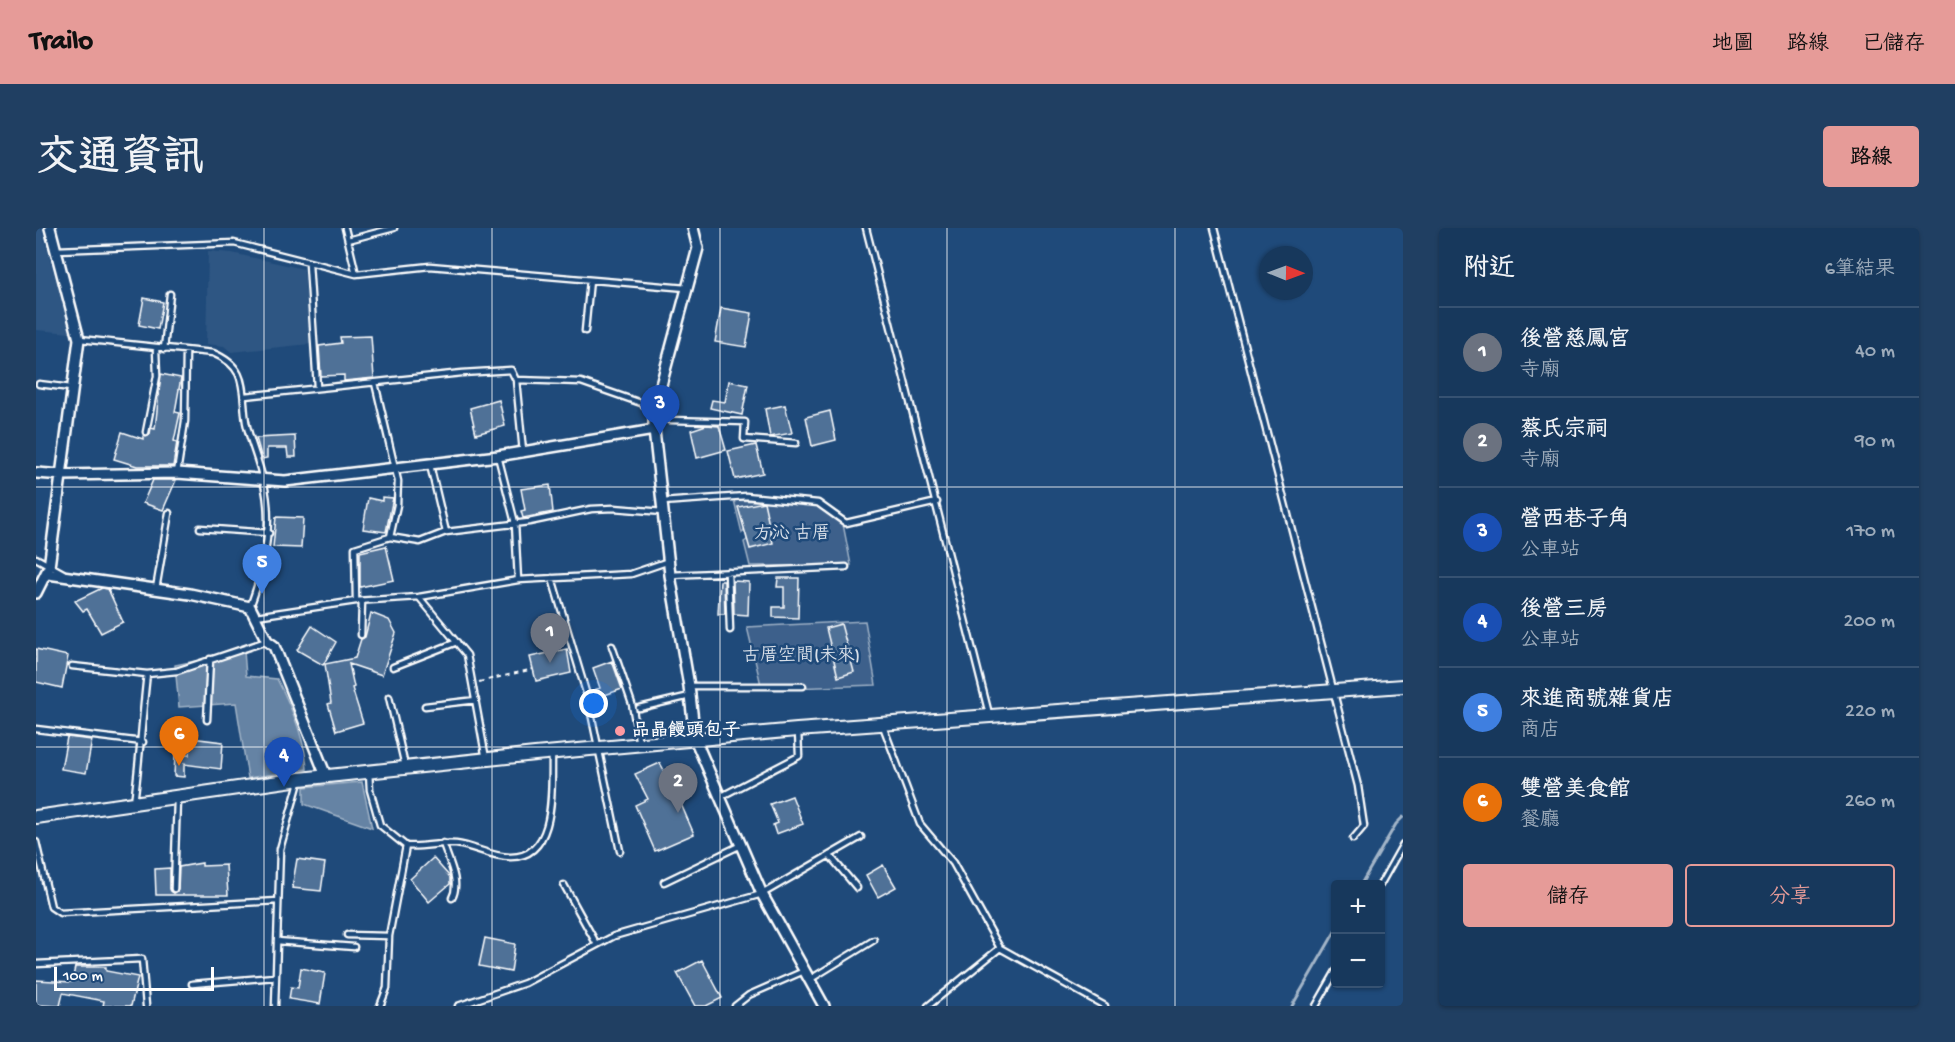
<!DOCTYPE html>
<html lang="zh-TW">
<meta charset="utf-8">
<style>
body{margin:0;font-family:"Gochi Hand","LXGW WenKai TC",sans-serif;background:#203f62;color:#f1f3f6}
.controls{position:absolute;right:18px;bottom:18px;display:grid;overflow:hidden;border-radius:6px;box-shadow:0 2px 4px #0004}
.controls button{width:54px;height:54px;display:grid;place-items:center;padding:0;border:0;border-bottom:2px solid #365272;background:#17385c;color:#f1f3f6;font:30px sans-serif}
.compass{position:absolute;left:1223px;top:18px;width:54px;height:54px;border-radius:50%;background:#17385c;box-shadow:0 2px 4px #0004;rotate:91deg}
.scale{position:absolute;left:18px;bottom:15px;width:160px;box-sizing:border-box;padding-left:6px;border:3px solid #fff;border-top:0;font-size:16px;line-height:21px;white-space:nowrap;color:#fff;-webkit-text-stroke:4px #1f4a7a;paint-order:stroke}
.you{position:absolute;left:558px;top:476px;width:21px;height:21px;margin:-15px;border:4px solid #fff;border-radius:50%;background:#1a73e8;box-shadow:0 0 0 9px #1a73e833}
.badge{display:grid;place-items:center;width:39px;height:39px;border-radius:50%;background:#e69b98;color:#fff;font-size:20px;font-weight:700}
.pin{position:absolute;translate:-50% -50px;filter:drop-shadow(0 2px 3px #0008)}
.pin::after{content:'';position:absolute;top:32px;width:21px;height:18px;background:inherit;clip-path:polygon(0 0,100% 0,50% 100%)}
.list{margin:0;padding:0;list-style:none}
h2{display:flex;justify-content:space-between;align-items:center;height:78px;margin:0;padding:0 24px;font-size:26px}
h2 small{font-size:20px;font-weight:400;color:#9eacbb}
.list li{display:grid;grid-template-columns:39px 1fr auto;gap:18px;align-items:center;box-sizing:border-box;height:90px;padding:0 24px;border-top:2px solid #365272}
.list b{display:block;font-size:22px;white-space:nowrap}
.list p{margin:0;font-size:20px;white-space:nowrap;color:#9eacbb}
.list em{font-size:20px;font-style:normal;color:#9eacbb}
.actions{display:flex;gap:12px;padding:18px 24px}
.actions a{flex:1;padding:14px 0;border:2px solid #e69b98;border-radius:6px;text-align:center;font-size:21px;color:#e69b98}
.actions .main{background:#e69b98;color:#111}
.map{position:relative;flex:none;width:1367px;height:778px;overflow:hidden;border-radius:6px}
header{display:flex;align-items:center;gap:36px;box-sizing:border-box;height:84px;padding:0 30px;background:#e69b98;color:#111}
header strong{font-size:28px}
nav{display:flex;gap:33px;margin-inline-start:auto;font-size:21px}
.intro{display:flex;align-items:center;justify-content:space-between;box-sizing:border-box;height:144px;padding:0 36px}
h1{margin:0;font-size:42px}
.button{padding:15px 27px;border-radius:6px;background:#e69b98;color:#111;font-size:21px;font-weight:700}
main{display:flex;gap:36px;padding:0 36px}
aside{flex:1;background:#17385c;border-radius:6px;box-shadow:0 2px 4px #0004}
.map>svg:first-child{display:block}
.built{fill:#2e5683}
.green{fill:#3c618b;stroke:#9eb0c5;stroke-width:1.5}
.water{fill:#6583a4;stroke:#a3b5c8;stroke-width:1.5}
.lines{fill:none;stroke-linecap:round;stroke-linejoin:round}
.stream{stroke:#a3b5c8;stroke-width:3}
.building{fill:#507197;stroke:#fff;stroke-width:1.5}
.service-casing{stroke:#fff;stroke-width:9}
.minor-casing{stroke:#fff;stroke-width:14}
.tertiary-casing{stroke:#fff;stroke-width:16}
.path{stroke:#fff;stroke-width:2;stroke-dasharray:4.5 4.5;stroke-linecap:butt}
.service{stroke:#1f4a7a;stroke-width:4.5}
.minor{stroke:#1f4a7a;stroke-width:9}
.tertiary{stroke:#1f4a7a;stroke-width:12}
.grid{fill:none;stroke:#fff;stroke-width:1.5;stroke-opacity:0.55}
.poi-dot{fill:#ff9aa2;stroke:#1f4a7a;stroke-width:2}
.labels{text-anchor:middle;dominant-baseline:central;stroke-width:5;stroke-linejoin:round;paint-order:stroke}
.park-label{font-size:18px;fill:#d8dfe8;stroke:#1f4a7a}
.poi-label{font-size:18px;font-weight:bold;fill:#fff;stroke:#1f4a7a;text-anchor:start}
</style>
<header>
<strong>Trailo</strong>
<nav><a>地圖</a><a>路線</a><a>已儲存</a></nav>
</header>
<div class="intro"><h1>交通資訊</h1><a class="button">路線</a></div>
<main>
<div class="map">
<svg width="1367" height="778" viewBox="0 0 1367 778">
<rect width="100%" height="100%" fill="#1f4a7a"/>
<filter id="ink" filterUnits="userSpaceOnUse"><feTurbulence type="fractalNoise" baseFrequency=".0167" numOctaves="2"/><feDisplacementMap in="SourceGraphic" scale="12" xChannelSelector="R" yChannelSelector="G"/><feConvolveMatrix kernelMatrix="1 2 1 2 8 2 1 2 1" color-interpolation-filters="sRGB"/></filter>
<g filter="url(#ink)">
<path class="built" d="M0,0H5L35,105L0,102Z
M172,23L196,25L268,41L274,116L195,124L188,118L170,116Z"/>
<path class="green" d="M698,272L766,275L784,279L807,296L815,337L714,338L708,314L711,312L709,300L706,305Z
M829,393L840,457L726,461L711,399Z"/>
<path class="water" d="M208,423L210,448L241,451C255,478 269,510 271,541L212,550L200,475L143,479L139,437Z
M326,554L336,600L268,576V559Z"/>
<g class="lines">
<path class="stream" d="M1325,656L1360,596L1367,589
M1256,778L1300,702"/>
</g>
<path class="building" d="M108,70L127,74L122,101L103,97Z
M685,80L716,85L710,119L679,114Z
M335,108L338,150L308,153V147L285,148L283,118L305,115L304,109Z
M125,146L145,150L139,184L144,185L138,213L141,214L137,238H101L78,231L86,204L107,211V208L114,206L115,200L119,201Z
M693,153L712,157L706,187L674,180L676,172L689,174Z
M463,172L469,198L440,206L434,180Z
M749,177L756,205L734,209L729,181Z
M794,183L800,212L776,218L770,189Z
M670,197L683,198L690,222L661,230L655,202Z
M259,208L260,229H252L251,220H231V230L226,231L220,210Z
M720,217L727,245L699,251L692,223Z
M117,252H140L127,282L107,275Z
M514,257L517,284L487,290L485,283L489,282L485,261Z
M346,269L357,270L350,304L327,301L332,270L346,273Z
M728,274L737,315L714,321L702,279Z
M240,289L267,290L265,320L237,319Z
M350,318L358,352L324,359V324Z
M742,350H763L762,390L737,389V379H748V359H741Z
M684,353H688L689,386H682Z
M697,353L713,354L712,387L698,386Z
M66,360L72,361L87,394L65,405L51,381L47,383L39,373Z
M335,385L353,392L360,405L346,447L313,436L318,459L316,460L327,495L300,503L292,476L295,475L289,436L319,430L325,411L329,409Z
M805,396L818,444L802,449L790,400Z
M276,398L300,414L287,437L261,422Z
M0,421L32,428L26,460L0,454Z
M531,421L535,445L500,453L494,429Z
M576,433L586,461L560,470L558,462L564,460L557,440Z
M31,509L56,512L50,545L25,541Z
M155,510L187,514L185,541L148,536V549L138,548L139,527H153Z
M624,535L638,560L658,606L619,623L599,577L612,571L599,546Z
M756,568L767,596L740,606L737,597L742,595L734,576Z
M397,630L414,649V656L393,674L374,651Z
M261,631L289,635L285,663L256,660Z
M166,635V638L190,637L192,667H120L119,641L134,640V661L138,665L142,661L143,639Z
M847,637L860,659L842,669L830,647Z
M449,710L479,716L475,744L443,738Z
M666,732L686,770L670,778H659L641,745Z
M39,739H70V743L102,749L95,778H67L68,773L27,765L24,778L0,777V752L36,754Z
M265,740L289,745L284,776L253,771L255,759L262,760Z"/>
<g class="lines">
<defs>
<path id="service" d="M309,0L320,46
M830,0L953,486
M1178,0L1322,558L1328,598L1317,611
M312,12L358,0
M21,22L198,15L320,46L394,38L650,60
M273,36L281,159
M549,103L554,52
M44,111L177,125C213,140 205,162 210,194C214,214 223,233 227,252C238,294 229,339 214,379
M128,121L134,66
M480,152L487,224
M339,155L362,253L361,277L354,309
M3,156L35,160
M209,168L426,145L475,142L480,152L545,154L605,175L634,192L709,194L708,211L760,215
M110,204L121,148L120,121
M462,228L479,295L482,352
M394,237L410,304
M141,245L149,193L150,123
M626,274L710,268L782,275L810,295L901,274
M164,300L233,305
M0,330L27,345
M692,344L694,402
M634,347L810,339
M516,350L552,471L584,623
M120,361L133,285
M383,369L431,427L450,531
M320,373L319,320L354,309L384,314L410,304L493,294L555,281L578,280L627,284
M220,388L320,373L383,369L482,352L595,346L633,333
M325,407L326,373
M576,418L596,476L603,516
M36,438L111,446L141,443L231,413
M357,439L421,414
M653,458H767
M353,469L369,538
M389,478L440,472
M603,480L654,468
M171,492L174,431
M847,498L884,596L917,635L964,720L892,778
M0,501L107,514
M333,544L334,562L344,597L370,618L353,708L351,760L344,778
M684,569L763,528L762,503
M98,574C104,531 106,489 111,446
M0,614L15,679L24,685L242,673
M407,615C412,632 425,654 416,670
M370,618C387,620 403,614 420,616C438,618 455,629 474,629C522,630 515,558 516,526
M795,629L821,660
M628,654L705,617
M528,657L560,715
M1344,657L1367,616
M138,661L141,571
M311,707L353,708
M241,713L318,719
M964,720L1069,778
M0,736L106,731L110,778
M773,752L838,712
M156,756L239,749
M239,778L244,621L263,554
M422,778L489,755L578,708L726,666L825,609
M699,778L713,767L768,743
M1280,778L1300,743"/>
<path id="minor" d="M657,0L662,20L618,183V202L634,347L653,458L659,511L726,666L788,778
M0,245L27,247L141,245L249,253L462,228L618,202
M12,346L154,366L214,379L231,413L238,418L290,548
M0,365L13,339L43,111L14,0"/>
<path id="tertiary" d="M0,589L264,551L499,526L761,502L1367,458"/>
</defs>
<use href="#service" class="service-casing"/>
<use href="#minor" class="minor-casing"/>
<use href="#tertiary" class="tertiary-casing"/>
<path class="path" d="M443,454L497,441"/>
<use href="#service" class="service"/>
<use href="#minor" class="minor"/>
<use href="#tertiary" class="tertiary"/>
</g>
</g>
<path class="grid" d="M228,0V778M456,0V778M684,0V778M911,0V778M1139,0V778M0,259H1367M0,519H1367"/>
<circle class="poi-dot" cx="584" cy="503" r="6"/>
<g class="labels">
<g class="park-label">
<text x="756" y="306">方沁 古厝</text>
<text x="765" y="428">古厝空間(未來)</text>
</g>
<g class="poi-label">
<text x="596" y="503">品晶饅頭包子</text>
</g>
</g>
</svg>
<div class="controls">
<button>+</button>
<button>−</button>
</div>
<svg class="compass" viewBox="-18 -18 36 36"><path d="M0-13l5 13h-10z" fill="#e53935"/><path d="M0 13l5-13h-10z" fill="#9eacbb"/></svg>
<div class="scale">100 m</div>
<div class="you"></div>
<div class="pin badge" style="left:514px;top:435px;background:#6b7280">1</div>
<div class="pin badge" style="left:642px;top:585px;background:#6b7280">2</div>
<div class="pin badge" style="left:624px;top:207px;background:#1a4fb4">3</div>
<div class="pin badge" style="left:248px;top:559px;background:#1a4fb4">4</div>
<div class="pin badge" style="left:226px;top:366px;background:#3f7fe0">5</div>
<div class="pin badge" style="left:143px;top:538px;background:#e8710a">6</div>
</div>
<aside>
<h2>附近<small>6筆結果</small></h2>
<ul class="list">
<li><span class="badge" style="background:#6b7280">1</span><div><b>後營慈鳳宮</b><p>寺廟</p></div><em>40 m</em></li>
<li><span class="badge" style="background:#6b7280">2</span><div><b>蔡氏宗祠</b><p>寺廟</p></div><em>90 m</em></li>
<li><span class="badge" style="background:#1a4fb4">3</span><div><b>營西巷子角</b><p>公車站</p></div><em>170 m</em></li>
<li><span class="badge" style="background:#1a4fb4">4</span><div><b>後營三房</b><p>公車站</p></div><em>200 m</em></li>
<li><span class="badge" style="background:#3f7fe0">5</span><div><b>來進商號雜貨店</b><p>商店</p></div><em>220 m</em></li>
<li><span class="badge" style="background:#e8710a">6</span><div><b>雙營美食館</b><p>餐廳</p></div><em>260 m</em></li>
</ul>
<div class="actions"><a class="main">儲存</a><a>分享</a></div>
</aside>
</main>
